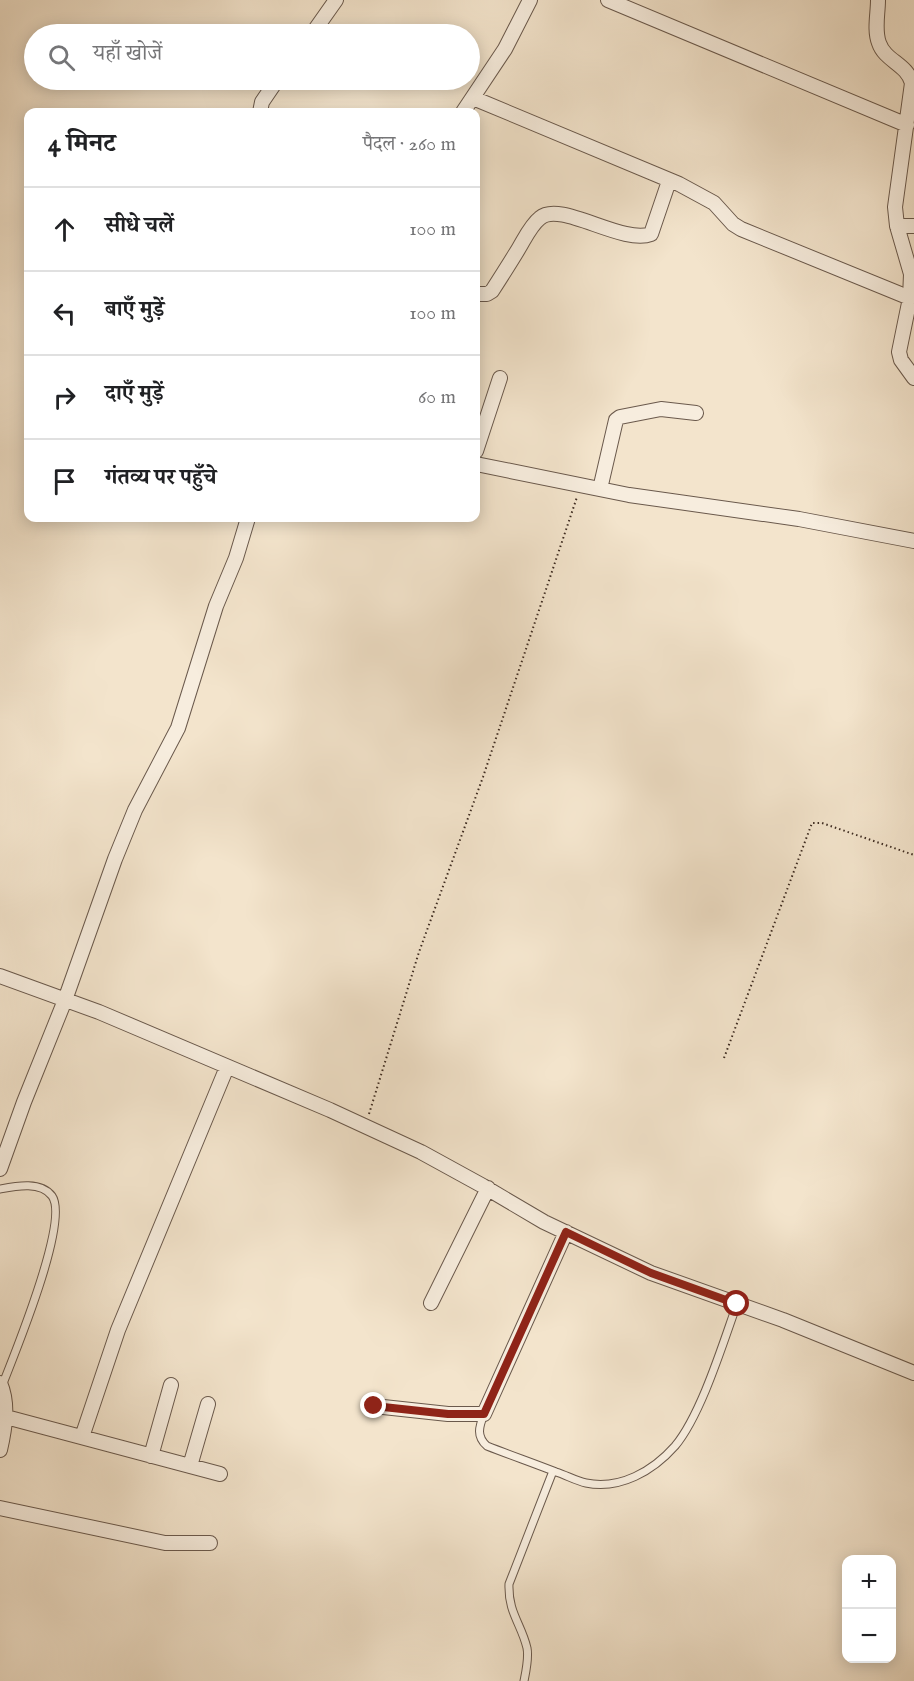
<!DOCTYPE html>
<html lang="hi">
<meta charset="utf-8">
<style>
body{margin:0;font-family:"IM FELL English","Noto Serif Devanagari",serif;background:#f6f6f6;color:#202124}
.controls{position:absolute;right:18px;bottom:18px;display:grid;overflow:hidden;border-radius:12px;box-shadow:0 3px 15px #0003}
.controls button{width:54px;height:54px;display:grid;place-items:center;padding:0;border:0;border-bottom:2px solid #e0e0e0;background:#fff;color:#202124;font:30px sans-serif}
.stop{position:absolute;width:18px;height:18px;margin:-14px;border:4px solid #8f2418;border-radius:50%;background:#fff}
.stop.end{background:#8f2418;border-color:#fff;box-shadow:0 2px 6px #0008}
.list{margin:0;padding:0;list-style:none}
h2{display:flex;justify-content:space-between;align-items:center;height:78px;margin:0;padding:0 24px;font-size:26px}
h2 small{font-size:20px;font-weight:400;color:#757577}
.list li{display:grid;grid-template-columns:39px 1fr auto;gap:18px;align-items:center;box-sizing:border-box;height:84px;padding:0 24px;border-top:2px solid #e0e0e0}
.list b{display:block;font-size:22px;white-space:nowrap}
.list em{font-size:20px;font-style:normal;color:#757577}
.icon{flex:none;width:33px;height:33px;fill:none;stroke:currentColor;stroke-width:2;stroke-linecap:round;stroke-linejoin:round}
.map{position:relative;flex:none;width:914px;height:1681px;overflow:hidden}
.search{position:absolute;background:#fff;box-shadow:0 3px 15px #0003;left:24px;top:24px;width:456px;height:66px;display:flex;align-items:center;gap:15px;box-sizing:border-box;padding:0 21px;border-radius:33px;color:#757577;font-size:22px}
.panel{position:absolute;background:#fff;box-shadow:0 3px 15px #0003;left:24px;top:108px;width:456px;height:414px;border-radius:12px}
.map>svg:first-child{display:block}
.lines{fill:none;stroke-linecap:round;stroke-linejoin:round}
.lane-casing{stroke:#6a594c;stroke-width:9}
.street-casing{stroke:#6a594c;stroke-width:16}
.path{stroke:#3d2b21;stroke-width:2;stroke-dasharray:1.5 3;stroke-linecap:butt}
.lane{stroke:#f7edde;stroke-width:7}
.street{stroke:#f7edde;stroke-width:14}
.route{stroke:#8f2418;stroke-width:8}
</style>
<div class="map">
<svg width="914" height="1681" viewBox="0 0 914 1681">
<rect width="100%" height="100%" fill="#f3e4cc"/>
<filter id="stains"><feTurbulence type="fractalNoise" baseFrequency=".00333" numOctaves="4"/><feColorMatrix values="0 0 0 0 .2 0 0 0 0 .09 0 0 0 0 .02 0 0 0 .5 -.17"/></filter>
<radialGradient id="worn" r=".72"><stop offset=".6" stop-color="#630" stop-opacity="0"/><stop offset="1" stop-color="#630" stop-opacity=".3"/></radialGradient>
<g class="lines">
<defs>
<path id="lane" d="M0,1189C16,1186 41,1181 52,1196C70,1221 14,1355 2,1386
M484,1414C479,1427 476,1436 487,1446C510,1455 533,1463 556,1472C566,1475 576,1481 586,1483C620,1490 653,1471 675,1446C701,1415 723,1343 737,1304
M524,1681C526,1671 529,1658 527,1648C521,1623 508,1613 509,1584L553,1471"/>
<path id="street" d="M608,0L907,125
M878,0C878,14 874,30 879,43C885,61 907,64 912,83L895,207L897,226L911,274L910,298L899,352L901,360L914,378
M312,34L336,0
M473,98L679,184L714,203L733,224L741,229L910,298
M260,112L262,102L277,80
M463,112L505,49L530,0
M897,226H914
M476,294H487L492,291C501,277 510,263 519,248C525,238 531,225 540,218C560,200 622,245 651,234L669,181
M476,451L500,378
M476,464L629,495L799,519L914,541
M600,489L616,420L620,417L661,409L696,413
M0,976L99,1012L330,1110L421,1152L483,1186L544,1222L651,1273L783,1320L914,1373
M0,1169L24,1102L65,1000L115,859L135,810L178,728L216,606L236,558L248,518
M431,1303L488,1188
M0,1383C9,1404 5,1428 0,1450
M374,1406L448,1414H484L566,1232
M6,1417L220,1474
M82,1437L118,1330L227,1067
M151,1456L171,1385
M190,1466L208,1404
M0,1508L165,1543H210"/>
</defs>
<use href="#lane" class="lane-casing"/>
<use href="#street" class="street-casing"/>
<path class="path" d="M724,1058L812,823H822L914,855
M369,1114L419,952L483,777L577,497"/>
<use href="#lane" class="lane"/>
<use href="#street" class="street"/>
</g>
<g class="lines">
<path class="route" d="M374,1406L448,1414H484L566,1232L651,1273L737,1304"/>
</g>
<rect width="100%" height="100%" filter="url(#stains)"/>
<rect width="100%" height="100%" fill="url(#worn)"/>
</svg>
<div class="controls">
<button>+</button>
<button>−</button>
</div>
<div class="stop" style="left:737px;top:1304px"></div>
<div class="stop end" style="left:374px;top:1406px"></div>
<div class="search"><svg class="icon" aria-label="search" viewBox="0 0 24 24"><circle cx="10" cy="10" r="6"/><path d="M15 15l6 6"/></svg>यहाँ खोजें</div>
<section class="panel">
<h2>4 मिनट<small>पैदल · 260 m</small></h2>
<ul class="list">
<li><svg class="icon" aria-label="ahead" viewBox="0 0 24 24"><path d="M12 20V5M6 11l6-6 6 6"/></svg><div><b>सीधे चलें</b></div><em>100 m</em></li>
<li><svg class="icon" aria-label="left" viewBox="0 0 24 24"><path d="M17 20v-9H6M10 6l-5 5 5 5"/></svg><div><b>बाएँ मुड़ें</b></div><em>100 m</em></li>
<li><svg class="icon" aria-label="right" viewBox="0 0 24 24"><path d="M7 20v-9h11M14 6l5 5-5 5"/></svg><div><b>दाएँ मुड़ें</b></div><em>60 m</em></li>
<li><svg class="icon" aria-label="arrive" viewBox="0 0 24 24"><path d="M6 21V4h12l-3 4 3 4H6"/></svg><div><b>गंतव्य पर पहुँचे</b></div></li>
</ul>
</section>
</div>
